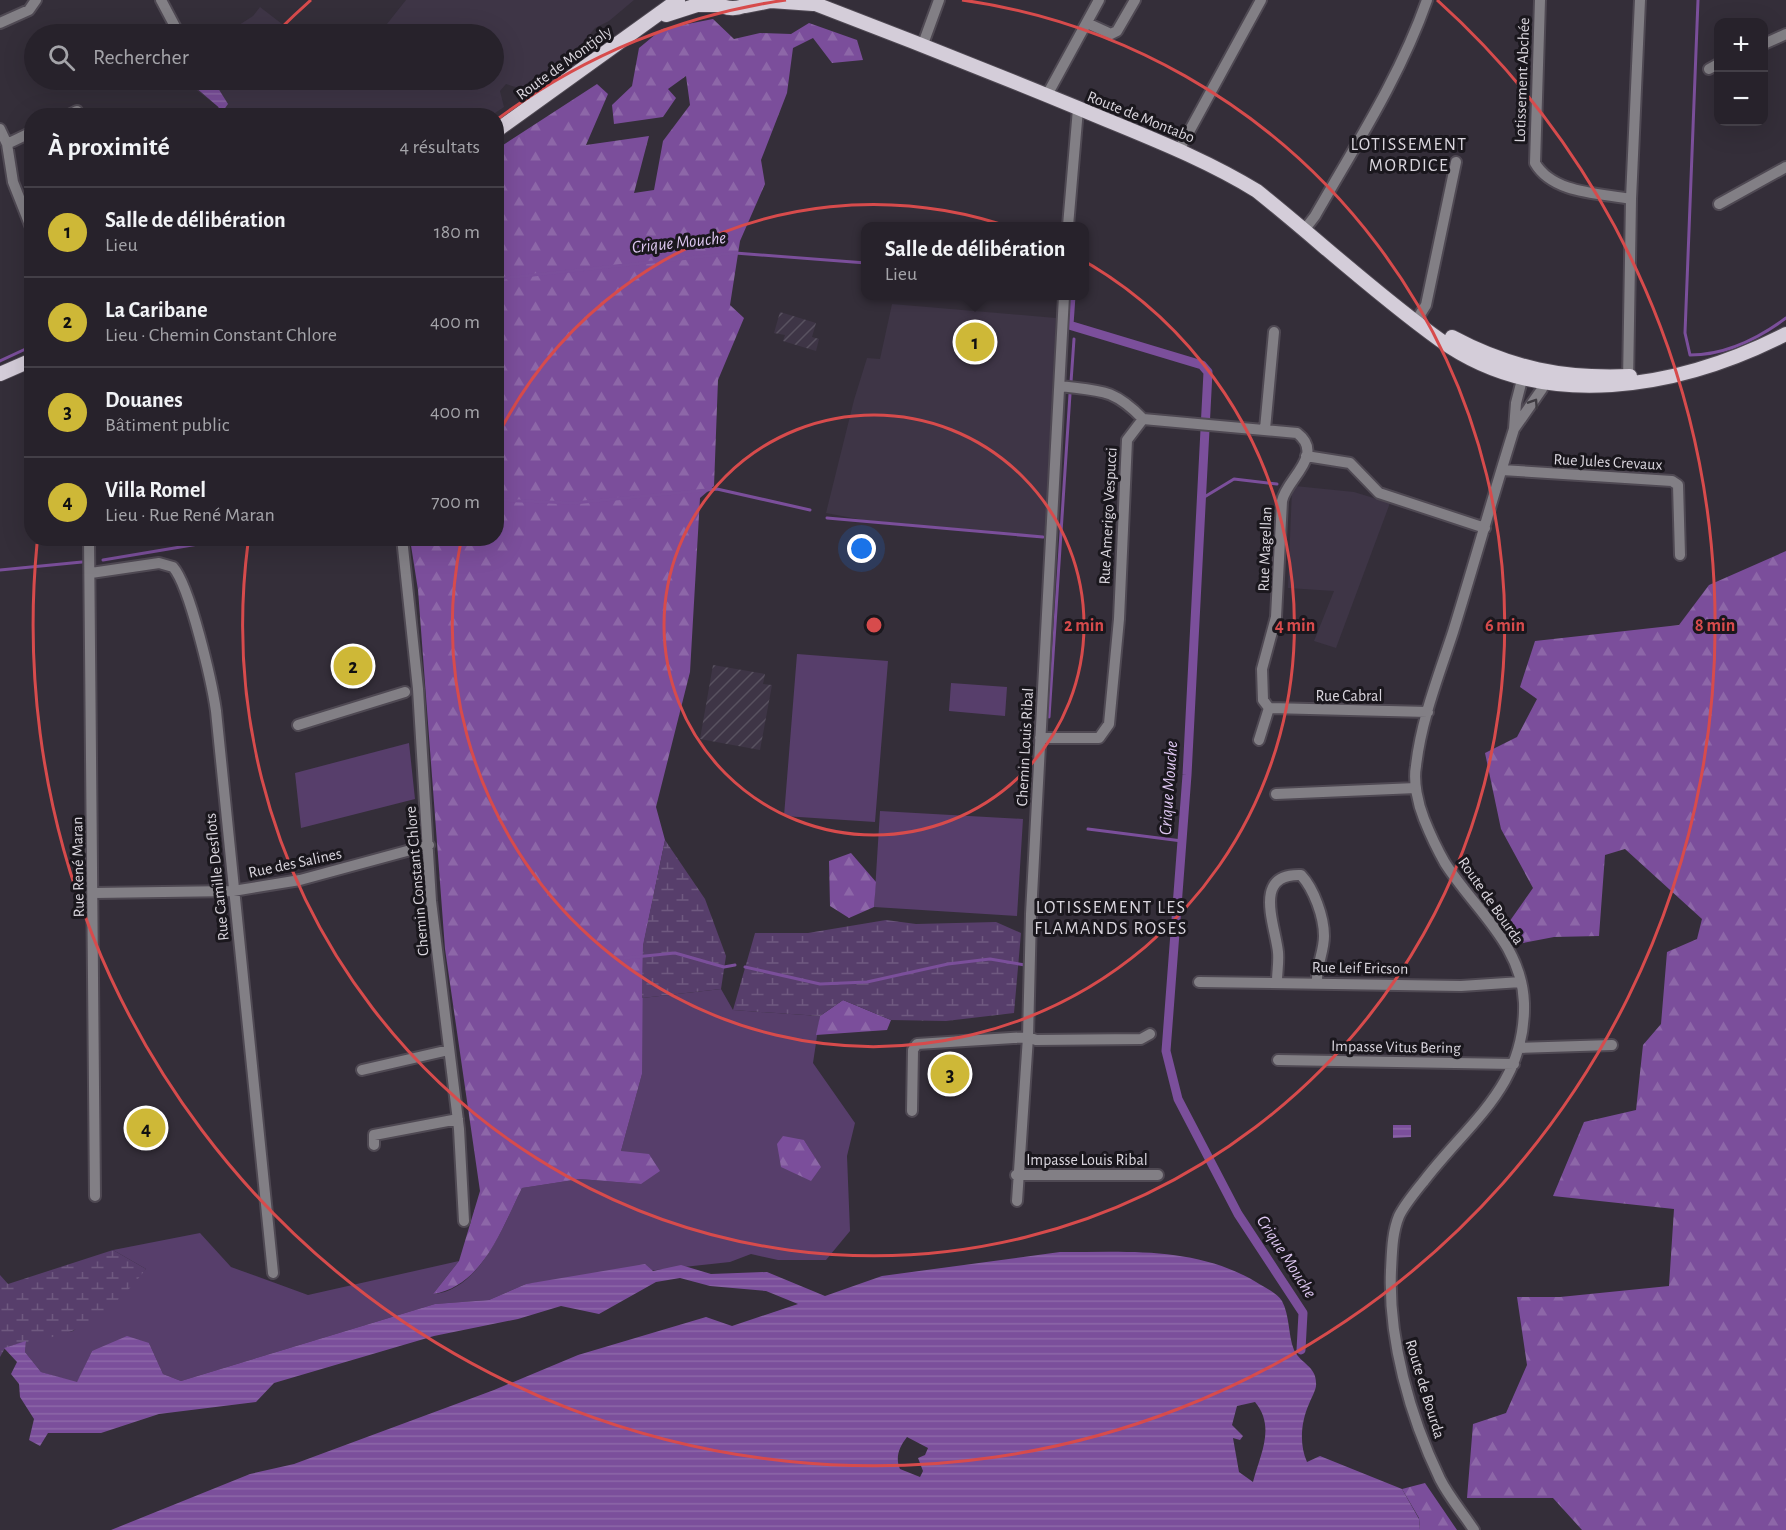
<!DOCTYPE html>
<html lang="fr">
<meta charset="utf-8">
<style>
body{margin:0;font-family:"Alegreya Sans",sans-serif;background:#2f2a33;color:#f1f3f6}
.controls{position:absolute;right:18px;top:18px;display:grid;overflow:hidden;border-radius:12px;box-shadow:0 6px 24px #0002}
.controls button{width:54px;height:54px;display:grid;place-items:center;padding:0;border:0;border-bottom:2px solid #433f47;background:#27222b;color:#f1f3f6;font:30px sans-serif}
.you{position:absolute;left:862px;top:549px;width:21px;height:21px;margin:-15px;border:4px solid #fff;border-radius:50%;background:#1a73e8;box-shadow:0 0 0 9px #1a73e833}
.badge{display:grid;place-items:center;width:39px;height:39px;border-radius:50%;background:#ceb837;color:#111;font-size:20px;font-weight:700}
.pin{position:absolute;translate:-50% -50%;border:3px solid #fff;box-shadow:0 2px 6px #0006}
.popup{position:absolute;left:861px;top:222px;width:228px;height:78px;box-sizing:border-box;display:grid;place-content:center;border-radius:12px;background:#27222b;filter:drop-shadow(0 2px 4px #0005);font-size:20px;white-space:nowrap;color:#a4a4a9}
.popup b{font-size:22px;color:#f1f3f6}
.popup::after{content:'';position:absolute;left:50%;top:100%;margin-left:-12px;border:12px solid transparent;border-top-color:#27222b}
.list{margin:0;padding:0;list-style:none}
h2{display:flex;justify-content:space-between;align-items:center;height:78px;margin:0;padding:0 24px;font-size:26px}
h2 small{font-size:20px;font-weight:400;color:#a4a4a9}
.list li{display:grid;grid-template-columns:39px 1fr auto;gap:18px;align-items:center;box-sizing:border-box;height:90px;padding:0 24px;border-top:2px solid #433f47}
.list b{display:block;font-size:22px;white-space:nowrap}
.list p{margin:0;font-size:20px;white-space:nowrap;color:#a4a4a9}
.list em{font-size:20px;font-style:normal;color:#a4a4a9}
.icon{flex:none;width:33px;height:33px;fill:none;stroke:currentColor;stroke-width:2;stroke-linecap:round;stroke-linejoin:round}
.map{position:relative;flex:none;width:1786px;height:1530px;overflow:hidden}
.search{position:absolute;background:#27222b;box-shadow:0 6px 24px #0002;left:24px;top:24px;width:480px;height:66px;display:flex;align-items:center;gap:15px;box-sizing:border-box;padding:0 21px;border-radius:33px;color:#a4a4a9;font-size:22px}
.panel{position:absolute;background:#27222b;box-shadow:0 6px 24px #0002;left:24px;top:108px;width:480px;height:438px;border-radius:24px}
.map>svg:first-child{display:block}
.built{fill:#3e3546}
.industrial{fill:url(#industrial-furrows)}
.grass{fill:#573e6b;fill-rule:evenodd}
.forest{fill:url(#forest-firs)}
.wetland{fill:url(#wetland-marsh)}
.water{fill:url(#water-rules);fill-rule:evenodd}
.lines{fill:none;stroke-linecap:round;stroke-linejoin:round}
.stream{stroke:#7b4f9b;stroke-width:3}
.canal{stroke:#7b4f9b;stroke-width:9}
.minor-casing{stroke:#4f4953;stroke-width:14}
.major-casing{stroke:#4f4953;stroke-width:16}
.minor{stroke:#827f85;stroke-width:10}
.major{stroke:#d4cdd9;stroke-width:14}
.oneway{stroke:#3e3b41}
.ring{fill:none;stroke:#d74b4c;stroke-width:3}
.labels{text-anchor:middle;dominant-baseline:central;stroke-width:6;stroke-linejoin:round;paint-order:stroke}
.street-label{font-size:16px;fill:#dad6de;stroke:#1a171d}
.neighbourhood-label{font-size:18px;letter-spacing:1.5px;fill:#dad6de;stroke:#1a171d}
.water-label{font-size:18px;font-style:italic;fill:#ddc6f0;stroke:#1a171d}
.centre{fill:#d74b4c;stroke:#1a171d;stroke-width:3}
.ring-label{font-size:18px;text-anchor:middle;font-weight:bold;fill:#d74b4c;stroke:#1a171d;stroke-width:6;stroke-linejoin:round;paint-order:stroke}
</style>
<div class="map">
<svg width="1786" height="1530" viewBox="0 0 1786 1530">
<defs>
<pattern id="industrial-furrows" width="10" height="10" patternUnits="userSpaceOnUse" patternTransform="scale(1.5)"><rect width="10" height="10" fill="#3e3546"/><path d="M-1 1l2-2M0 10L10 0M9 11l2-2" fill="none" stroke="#595260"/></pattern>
<pattern id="forest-firs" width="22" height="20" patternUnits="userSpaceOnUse" patternTransform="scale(1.5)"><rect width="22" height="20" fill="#7b4e9b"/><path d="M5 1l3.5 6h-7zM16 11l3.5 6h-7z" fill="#8d67a8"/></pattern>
<pattern id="wetland-marsh" width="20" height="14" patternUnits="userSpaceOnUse" patternTransform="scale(1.5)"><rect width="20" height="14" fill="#573e6b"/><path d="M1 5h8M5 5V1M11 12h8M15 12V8" fill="none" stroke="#6f5980"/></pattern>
<pattern id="water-rules" width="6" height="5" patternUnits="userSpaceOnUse" patternTransform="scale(1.5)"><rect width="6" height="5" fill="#7b4f9b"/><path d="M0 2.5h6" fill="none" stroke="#8d68a8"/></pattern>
</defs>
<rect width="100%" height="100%" fill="#342e39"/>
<path class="built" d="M406,0H634L609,21L595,28L578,49L536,83L522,89L506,84L500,91L504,107L492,115H229L183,80H494V34H379Z
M260,7L295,34H234L236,27L253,16Z
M892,304L1056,318L1045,536L863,520L826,513L854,400L867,358L880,359Z
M1295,486L1354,492L1390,503L1336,648L1314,641L1334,591L1288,588L1292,489Z"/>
<path class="industrial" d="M780,312L816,323L812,337L819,339L816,351L783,341L785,335L774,333Z
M713,665L765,674L763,684L772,685L760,750L700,739Z"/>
<path class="grass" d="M797,654L888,661L875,822L784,816Z
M951,683L1007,687L1005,716L949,711Z
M409,743L415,799L301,828L295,773Z
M880,811L1023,819L1017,916L874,907Z
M721,989L733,1010L820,1016L813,1063L855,1123L847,1156L850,1231L826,1260H778L751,1254L730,1262L526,1284L489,1300L435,1304L181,1381L163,1374L149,1343L92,1351L77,1383L41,1372L25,1352L26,1341L73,1331L146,1269L113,1250L200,1233L231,1267L308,1295L459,1261L433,1294C480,1291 504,1224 522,1188L580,1179L641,1184L621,1151L642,1074V998ZM804,1140L820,1166L781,1167Z"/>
<path class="forest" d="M713,19L734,39L760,33L791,34L809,23L857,40L863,60L832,63L813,38L793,48L787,93L761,160L765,184L740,241L730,305L744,318L718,380L714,486L700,498L690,672L656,807L665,840L643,947L642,1074L621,1151L649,1154L660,1171L641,1184L580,1179L522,1188C502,1228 483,1286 433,1294L459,1261L480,1191L445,949L418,590L410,539L496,538L497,149L597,84L608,94L586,145L649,136L634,193L654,190L663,141L690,105L686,76L668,89L676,98L663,117L614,124L612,105L632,86L639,48L662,29Z
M1786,551V1530H1582L1553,1498H1467L1473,1424L1506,1413L1527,1365L1517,1297H1560L1669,1286L1674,1209L1553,1196L1584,1122L1636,1110L1643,1045L1661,1024L1667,952L1697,939L1702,919L1625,849L1605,855L1599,936L1554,937L1518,944L1507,925L1533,888L1501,829L1485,753L1517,737L1537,699L1520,687L1535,641L1679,625L1709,585Z
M851,853L876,882L874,907L849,918L830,906L829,861Z
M843,1000L891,1020L887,1030L816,1035L820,1016Z
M783,1136L804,1140L821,1167L811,1181L781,1167L777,1144Z
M1425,1483L1457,1530H1420L1419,1518L1402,1489Z"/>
<path class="wetland" d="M665,840L705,899L726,956L721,989L642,998L643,945Z
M886,920L916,924L996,922L1021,933L1014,1013L946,1021L891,1020L843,1000L820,1016L733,1010L755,933H808Z
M113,1250L146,1269C128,1292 101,1320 72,1331C51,1340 26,1340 5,1348L0,1357V1275L8,1284Z"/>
<path class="water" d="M187,80H213L228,104L223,111Z
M1393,1125H1411V1137L1393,1138Z
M1060,1252C1127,1252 1196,1246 1256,1282C1264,1287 1277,1293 1282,1301C1290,1316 1288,1335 1294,1350C1301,1364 1316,1366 1316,1383C1317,1389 1311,1398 1309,1404C1301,1422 1299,1444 1307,1462L1320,1456L1402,1489L1419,1519L1420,1530H111L250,1474L294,1464L494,1390L578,1355L706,1317L732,1326L798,1304L766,1291L710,1286L680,1278L656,1282L599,1314L561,1306L518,1319L434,1336L274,1383L256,1402L159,1414L101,1433H48L40,1446L29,1440L34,1419L20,1397L19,1384L11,1374L17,1362L4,1348L26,1341L25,1352L41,1372L77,1382L92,1351L127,1336L149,1343L163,1374L181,1381L435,1304L489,1300L526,1284L645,1264L653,1271L681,1265L711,1274L767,1272L825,1296L882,1276ZM1255,1402C1276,1427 1260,1455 1253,1482L1239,1472L1233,1438L1240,1440L1243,1436L1232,1425L1237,1406ZM907,1437L928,1448L925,1455L918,1458L923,1471L920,1477L900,1469C895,1458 899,1447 907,1437Z"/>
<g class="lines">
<path class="stream" d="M1698,0L1685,333L1690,355C1725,355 1759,338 1786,318
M220,107L225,116
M496,279L735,253L866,263
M0,361L32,346
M1071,382L1074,339
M1201,499L1234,479L1277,484
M496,500L574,503L717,489L810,510
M827,518L1043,537
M103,560L234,538
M0,570L82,562
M1049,717L1070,394
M1088,829L1182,841
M625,958L675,953L724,967L735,965
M745,967L820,984L867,982L948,964L990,959L1025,965"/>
<path class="canal" d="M1071,296L1069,325L1202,365L1208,372L1187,775L1166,1051L1178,1099L1238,1214L1303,1313L1301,1350"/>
<defs>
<path id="minor" d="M161,0L179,34
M1540,0L1535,163C1553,194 1600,193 1631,199
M0,23L29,10L36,0
M1087,23L1111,34L1117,31L1135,0
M923,44L939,0
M1764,44L1786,34
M1709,69L1718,64
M1047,95L1099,0
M67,116L77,111
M0,129L7,144L13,182L32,230
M7,144L32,132
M1179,150L1261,0
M1719,204L1786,167
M1068,226L1078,109
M1305,229L1315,216C1355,146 1400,77 1427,0
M1416,321L1426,305L1456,162
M1628,383L1631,199L1640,0
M1060,386C1100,391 1113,388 1143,419L1297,433C1326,455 1286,479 1282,501L1276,617L1262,669L1263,700L1269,708L1259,740
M1265,429L1274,332
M1514,429L1542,389L1545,376
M1306,456L1350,463L1379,493L1485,528
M1502,470L1672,481L1678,485L1680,555
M89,538L95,1196
M402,538L418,689L431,901L459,1129L464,1221
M91,573L159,563L173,567C190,586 212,683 216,711L273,1273
M1269,708L1428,712
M298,725L405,692
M1040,738H1099L1109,724L1119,619L1127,440L1143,419
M1276,794L1416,788
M94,893L233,891L300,880L429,845
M1277,981C1277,972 1279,962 1278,952C1275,924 1252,873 1301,875C1314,889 1324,917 1324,936C1324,952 1316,966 1317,983
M1199,982L1461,986L1521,982
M1520,1048L1612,1045
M1278,1060L1514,1064
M362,1070L449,1050
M912,1111L913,1050L917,1044L1028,1037L1036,1040L1141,1039L1150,1034
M374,1145V1135L458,1119
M1016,1175H1158
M1017,1201L1028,1037L1031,914L1064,296
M1474,1530C1463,1513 1449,1497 1440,1479C1410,1417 1388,1339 1391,1270C1392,1252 1392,1233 1399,1216C1405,1204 1415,1192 1424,1181C1469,1122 1526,1086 1524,1003C1522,944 1474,909 1445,863C1437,849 1430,834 1424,819C1418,804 1413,782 1416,766C1421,720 1439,675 1453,632C1474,564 1493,496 1514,429L1516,403L1524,372"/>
<path id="major" d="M712,0C726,11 740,11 753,0
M805,0C897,35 988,71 1078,108C1139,134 1200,156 1257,191C1317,239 1377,295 1440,340C1543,414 1680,388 1786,334
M746,6L771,1L813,4
M666,15L697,5H719
M496,131L678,0
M1452,337C1510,368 1564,379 1630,376
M0,374L32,360"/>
</defs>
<use href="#minor" class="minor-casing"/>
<use href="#major" class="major-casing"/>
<use href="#minor" class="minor"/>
<use href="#major" class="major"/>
</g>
<defs><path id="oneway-chevron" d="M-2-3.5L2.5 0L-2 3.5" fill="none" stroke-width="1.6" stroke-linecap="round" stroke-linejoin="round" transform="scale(1.5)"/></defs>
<use class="oneway" href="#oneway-chevron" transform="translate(1534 403) rotate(-57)"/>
<g class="ring">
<circle cx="874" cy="625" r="210"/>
<path d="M497 437A421 421 0 1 1 461 541"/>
<path d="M499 118A631 631 0 0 1 786 0M962 0A631 631 0 1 1 248 543"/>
<path d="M279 30A841 841 0 0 1 311 0M1437 0A841 841 0 1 1 37 544"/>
</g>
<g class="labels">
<g class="street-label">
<text transform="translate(564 63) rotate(-36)">Route de Montjoly</text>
<text transform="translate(1522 80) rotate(-88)">Lotissement Abchée</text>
<text transform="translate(1141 117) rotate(22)">Route de Montabo</text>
<text transform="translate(1608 462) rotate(3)">Rue Jules Crevaux</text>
<text transform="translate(1108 516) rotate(-87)">Rue Amerigo Vespucci</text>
<text transform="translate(1265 549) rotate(-88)">Rue Magellan</text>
<text x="1349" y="696">Rue Cabral</text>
<text transform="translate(1025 747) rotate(-87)">Chemin Louis Ribal</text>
<text transform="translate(295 863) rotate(-12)">Rue des Salines</text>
<text transform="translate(78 867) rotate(-91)">Rue René Maran</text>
<text transform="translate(217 877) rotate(-96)">Rue Camille Desflots</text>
<text transform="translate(417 881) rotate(-95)">Chemin Constant Chlore</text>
<text transform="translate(1491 901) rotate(55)">Route de Bourda</text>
<text transform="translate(1360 968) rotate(1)">Rue Leif Ericson</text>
<text transform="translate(1396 1047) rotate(1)">Impasse Vitus Bering</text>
<text x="1087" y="1160">Impasse Louis Ribal</text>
<text transform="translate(1425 1389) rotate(73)">Route de Bourda</text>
</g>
<g class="neighbourhood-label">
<text x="1409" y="145">LOTISSEMENT<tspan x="1409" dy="21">MORDICE</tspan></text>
<text x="1111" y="908">LOTISSEMENT LES<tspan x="1111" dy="21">FLAMANDS ROSES</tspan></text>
</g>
<g class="water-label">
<text transform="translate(679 243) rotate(-6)">Crique Mouche</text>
<text transform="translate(1169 788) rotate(-86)">Crique Mouche</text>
<text transform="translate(1286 1257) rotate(57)">Crique Mouche</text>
</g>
</g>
<circle cx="874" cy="625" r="9" class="centre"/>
<g class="ring-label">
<text x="1084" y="631">2 min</text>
<text x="1295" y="631">4 min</text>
<text x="1505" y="631">6 min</text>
<text x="1715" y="631">8 min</text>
</g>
</svg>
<div class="controls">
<button>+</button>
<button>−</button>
</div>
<div class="you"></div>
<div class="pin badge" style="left:975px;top:342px">1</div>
<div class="popup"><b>Salle de délibération</b>Lieu</div>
<div class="pin badge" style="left:353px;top:666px">2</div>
<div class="pin badge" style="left:950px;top:1074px">3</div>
<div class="pin badge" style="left:146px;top:1128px">4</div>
<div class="search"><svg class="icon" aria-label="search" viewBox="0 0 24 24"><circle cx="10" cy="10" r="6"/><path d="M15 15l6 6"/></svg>Rechercher</div>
<section class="panel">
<h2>À proximité<small>4 résultats</small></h2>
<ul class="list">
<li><span class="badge">1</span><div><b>Salle de délibération</b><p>Lieu</p></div><em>180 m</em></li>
<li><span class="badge">2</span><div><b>La Caribane</b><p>Lieu · Chemin Constant Chlore</p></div><em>400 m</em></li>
<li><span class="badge">3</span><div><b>Douanes</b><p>Bâtiment public</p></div><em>400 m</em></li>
<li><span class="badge">4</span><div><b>Villa Romel</b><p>Lieu · Rue René Maran</p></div><em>700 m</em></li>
</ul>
</section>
</div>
